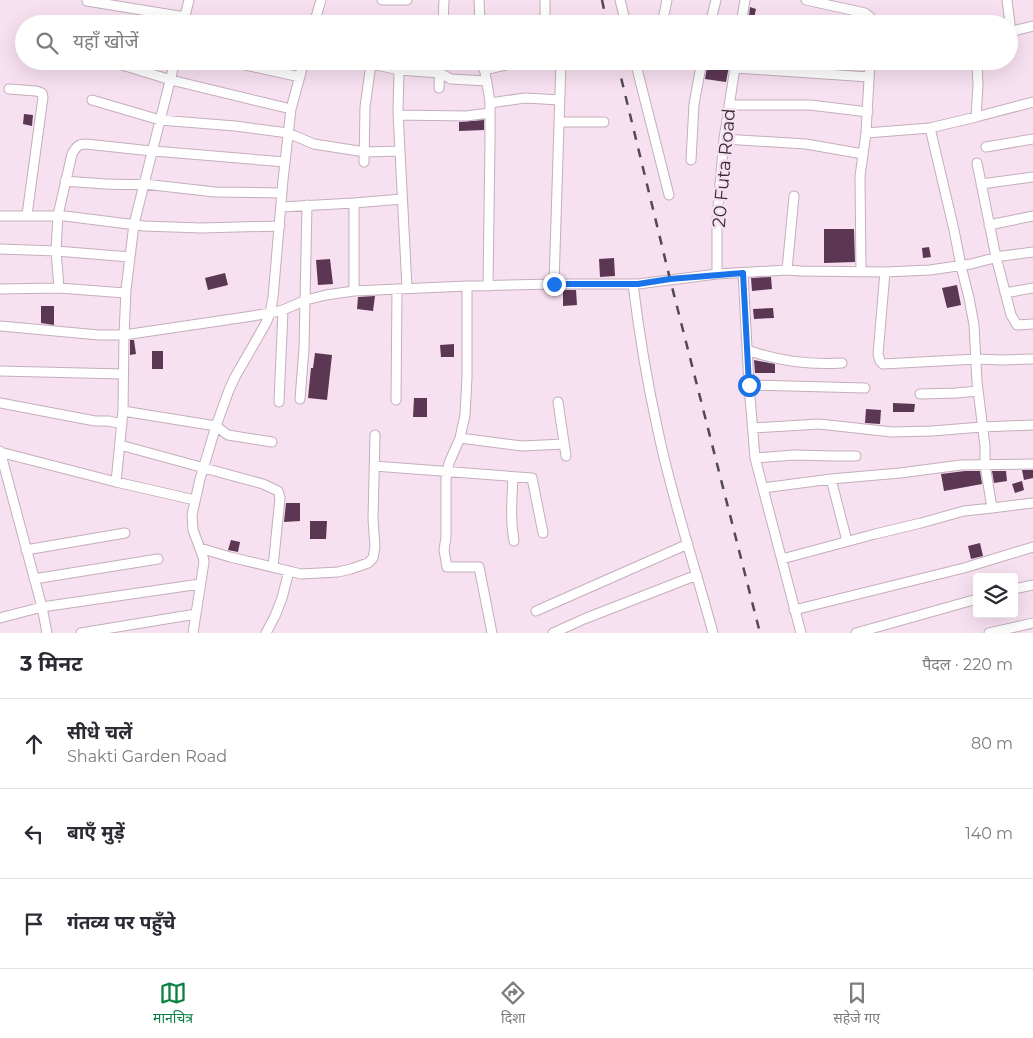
<!DOCTYPE html>
<html lang="hi">
<meta charset="utf-8">
<style>
body{margin:0;font-family:Montserrat,"Noto Sans Devanagari",sans-serif;background:#f7f7f7;color:#2b2b33}
.controls{position:absolute;right:15px;bottom:15px;display:grid;overflow:hidden;border-radius:5px;box-shadow:0 5px 20px #0002}
.controls button{width:45px;height:45px;display:grid;place-items:center;padding:0;border:0;border-bottom:1px solid #e1e1e2;background:#fff;color:#2b2b33;font:25px sans-serif}
.stop{position:absolute;width:15px;height:15px;margin:-11px;border:4px solid #1a73e8;border-radius:50%;background:#fff}
.stop.end{background:#1a73e8;border-color:#fff;box-shadow:0 1px 5px #0008}
.list{margin:0;padding:0;list-style:none}
h2{display:flex;justify-content:space-between;align-items:center;height:65px;margin:0;padding:0 20px;font-size:21px}
h2 small{font-size:16px;font-weight:400;color:#7c7c81}
.list li{display:grid;grid-template-columns:32px 1fr auto;gap:15px;align-items:center;box-sizing:border-box;height:90px;padding:0 20px;border-top:1px solid #e1e1e2}
.list b{display:block;font-size:19px;white-space:nowrap}
.list p{margin:0;font-size:16px;white-space:nowrap;color:#7c7c81}
.list em{font-size:16px;font-style:normal;color:#7c7c81}
.icon{flex:none;width:28px;height:28px;fill:none;stroke:currentColor;stroke-width:2;stroke-linecap:round;stroke-linejoin:round}
.map{position:relative;flex:none;width:1033px;height:633px;overflow:hidden}
.search{position:absolute;background:#fff;box-shadow:0 5px 20px #0002;left:15px;right:15px;top:15px;height:55px;display:flex;align-items:center;gap:12px;box-sizing:border-box;padding:0 18px;border-radius:28px;color:#7c7c81;font-size:19px}
.sheet{height:335px;background:#fff}
nav{display:flex;justify-content:space-around;align-items:center;box-sizing:border-box;height:70px;border-top:1px solid #e1e1e2;background:#fff;font-size:14px;color:#7c7c81}
nav a{display:grid;justify-items:center;gap:2px}
nav .on{color:#0b8043}
.map>svg:first-child{display:block}
.building{fill:#5c3753}
.lines{fill:none;stroke-linecap:round;stroke-linejoin:round}
.street-casing{stroke:#c4aebd;stroke-width:11}
.street{stroke:#fff;stroke-width:9}
.rail{stroke:#534950;stroke-width:2.5;stroke-dasharray:9 9;stroke-linecap:butt}
.route{stroke:#1a73e8;stroke-width:6}
.labels{text-anchor:middle;dominant-baseline:central;stroke-width:5;stroke-linejoin:round;paint-order:stroke}
.street-label{font-size:18px;fill:#352d33;stroke:#f7e0f0}
</style>
<div class="map">
<svg width="1033" height="633" viewBox="0 0 1033 633">
<rect width="100%" height="100%" fill="#f7e0f0"/>
<path class="building" d="M750,7L756,9L754,18L749,16Z
M708,61H730L726,82L705,79Z
M24,114L33,115L32,126L23,124Z
M484,120V130L459,131V122Z
M824,229H854L855,262L824,263Z
M929,247L931,257L923,258L922,248Z
M614,258L615,276L600,277L599,259Z
M330,259L333,284L318,285L316,260Z
M225,273L228,285L208,290L205,278Z
M771,277L772,289L752,291L751,278Z
M957,285L961,305L947,308L942,288Z
M563,290H576L577,305L563,306Z
M375,296L373,311L357,309L358,297Z
M41,306H54V325L41,323Z
M773,308L774,318L754,319L753,309Z
M130,340H134L136,354L130,355Z
M454,344V357H441L440,345Z
M152,351H163V369H152Z
M315,353L332,355L327,400L308,398L311,368H313Z
M754,360L775,364V373H755Z
M414,398H427V417H413Z
M893,403L915,404L914,412H893Z
M866,409L881,410L880,424L865,423Z
M1022,470H1033V478L1024,480Z
M965,471H980L982,484L944,491L941,474Z
M992,471H1006L1007,481L994,483Z
M1022,481L1024,490L1015,493L1012,484Z
M286,503H300V521L284,522Z
M310,521H327L326,539H310Z
M231,540L240,542L238,552L228,550Z
M980,543L983,556L971,559L968,546Z"/>
<g class="lines">
<defs>
<path id="street" d="M382,0H407
M479,0L480,24
M545,0V24
M620,0L626,24
M806,0L865,13L871,18L872,24
M1007,0L1011,32
M87,1L185,17
M315,21L328,24
M741,21L753,24
M183,24L189,0
M314,24L321,0
M443,24L444,0
M662,24L667,0
M710,24L716,0
M741,24L745,0
M1009,32L1033,26
M109,61L171,80L291,109
M227,61L300,77
M359,61L399,70L440,73L451,79L487,81
M483,61L489,95L490,103V141L488,286
M635,61L669,195
M735,68L869,77
M399,70L398,112L407,288
M484,70L524,61
M439,88L440,61
M9,89L36,91L42,93L43,97L27,215
M92,100L160,120L235,126L288,133L314,144L365,152L400,151
M490,103L525,98L560,100
M729,105H810L868,112
M398,115L466,116L490,113
M976,117L978,85L977,61
M560,122H604
M930,128L954,230L961,266L969,298L974,325L977,382L985,446V465L992,508L1033,503
M866,133L930,128L976,117L1033,102
M724,139L806,144L863,154
M986,147L1033,139
M691,160L694,104L702,61
M364,162L365,107L371,64
M977,163L996,257L1011,315L1017,325L1033,324
M65,181C91,183 118,186 144,184L215,192L282,193
M981,184L1033,177
M281,207L354,203L402,199
M0,216H65L144,226L201,228L280,226
M989,225L1033,216
M0,249L56,251L130,257
M787,270L794,196
M861,272L860,176L866,133L870,61
M885,272L878,354L880,361L883,364L977,359L1001,360L1033,359
M743,273L749,385L755,458L801,633
M717,274V219L724,139L736,61
M554,284L561,61
M633,284C639,333 647,382 658,431C672,499 695,566 713,633
M467,286V377L465,415L460,438L449,463L446,479V537L444,550L447,567H479L492,633
M59,288L56,251L58,215L72,154C76,147 78,144 86,144L142,150L285,162
M0,289L59,288L125,293
M354,291V203
M1005,293L1033,288
M0,326L99,335H124L246,317L270,313L283,310L306,300L326,295L354,291L467,286L554,284H638L717,274L787,270L801,271L885,272L930,270L971,264L1002,256L1033,252
M747,350C778,361 810,365 842,363
M0,371L123,374
M749,385L865,388
M920,394L956,393L978,391
M300,399L304,349L307,205
M396,400L397,289
M279,402L283,310
M558,402L566,456
M0,403L95,421H109L122,424
M123,411L216,426L228,435L272,442
M753,428L819,424L892,432L932,431L982,427L1033,425
M460,438L522,446L564,444
M120,445L263,484L278,491L280,498L273,567
M0,451L42,607L47,633
M0,452L116,482L195,500
M755,458L794,455L834,456H856
M374,466L532,478L543,533
M513,477C512,498 510,519 514,541
M831,479L847,541
M116,482L123,411L124,335L126,290L134,224L175,61
M763,488L831,479L900,473L961,465L1033,464
M200,548L230,557L301,574L338,572L351,569L368,563L373,558L375,547L373,519L375,435
M26,550L125,533
M782,559L875,534L921,523L964,511L992,508
M34,579L158,559
M1014,589L1033,585
M794,610L964,568L1033,547
M536,611L688,544
M0,618L42,607L200,584
M81,633L196,614
M193,633L204,562L203,557L193,530L192,515L200,479L216,426L229,390L235,377L266,323L270,313L273,298L283,180L291,109L304,61
M266,633L275,616L282,598L289,571
M553,633L584,619L697,575
M856,633L977,599
M989,633L1033,623"/>
</defs>
<use href="#street" class="street-casing"/>
<use href="#street" class="street"/>
<path class="rail" d="M602,0L607,24
M617,61L670,279L760,633"/>
</g>
<g class="lines">
<path class="route" d="M554,284H638L670,279L743,273L749,385"/>
</g>
<g class="labels">
<g class="street-label">
<text transform="translate(724 168) rotate(-85)">20 Futa Road</text>
</g>
</g>
</svg>
<div class="controls">
<button><svg class="icon" aria-label="layers" viewBox="0 0 24 24"><path d="M12 4l9 5-9 5-9-5zM3 14l9 5 9-5"/></svg></button>
</div>
<div class="stop" style="left:749px;top:385px"></div>
<div class="stop end" style="left:554px;top:284px"></div>
<div class="search"><svg class="icon" aria-label="search" viewBox="0 0 24 24"><circle cx="10" cy="10" r="6"/><path d="M15 15l6 6"/></svg>यहाँ खोजें</div>
</div>
<section class="sheet">
<h2>3 मिनट<small>पैदल · 220 m</small></h2>
<ul class="list">
<li><svg class="icon" aria-label="ahead" viewBox="0 0 24 24"><path d="M12 20V5M6 11l6-6 6 6"/></svg><div><b>सीधे चलें</b><p>Shakti Garden Road</p></div><em>80 m</em></li>
<li><svg class="icon" aria-label="left" viewBox="0 0 24 24"><path d="M17 20v-9H6M10 6l-5 5 5 5"/></svg><div><b>बाएँ मुड़ें</b></div><em>140 m</em></li>
<li><svg class="icon" aria-label="arrive" viewBox="0 0 24 24"><path d="M6 21V4h12l-3 4 3 4H6"/></svg><div><b>गंतव्य पर पहुँचे</b></div></li>
</ul>
</section>
<nav>
<a class="on"><svg class="icon" aria-label="map" viewBox="0 0 24 24"><path d="M3 6l6-2 6 2 6-2v14l-6 2-6-2-6 2zM9 4v14M15 6v14"/></svg>मानचित्र</a>
<a><svg class="icon" aria-label="directions" viewBox="0 0 24 24"><path d="M12 3l9 9-9 9-9-9zM9 14v-3h6M13 9l2 2-2 2"/></svg>दिशा</a>
<a><svg class="icon" aria-label="saved" viewBox="0 0 24 24"><path d="M7 4h10v16l-5-4-5 4z"/></svg>सहेजे गए</a>
</nav>
